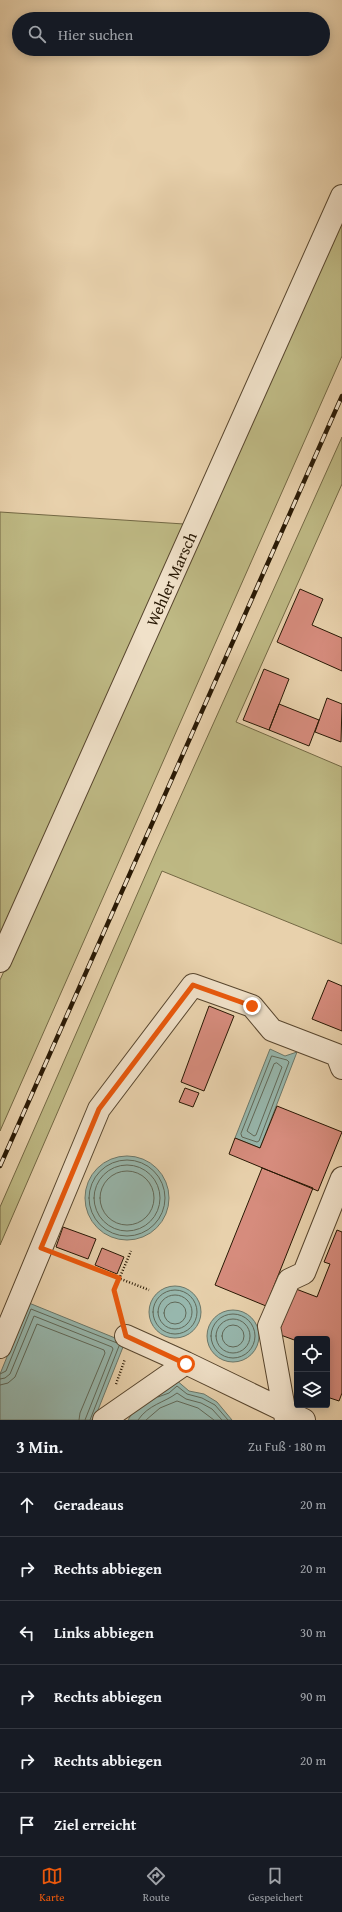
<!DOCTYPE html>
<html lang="de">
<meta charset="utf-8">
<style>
body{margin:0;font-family:"Gentium Book Plus",serif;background:#20242c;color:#f1f3f6}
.controls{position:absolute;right:12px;bottom:12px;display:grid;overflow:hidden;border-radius:4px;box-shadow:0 2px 10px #0003}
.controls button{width:36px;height:36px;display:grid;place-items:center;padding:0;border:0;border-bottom:1px solid #363941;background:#171b24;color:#f1f3f6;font:20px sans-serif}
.stop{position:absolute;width:12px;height:12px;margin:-9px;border:3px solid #ea580c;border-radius:50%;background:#fff}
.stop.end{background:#ea580c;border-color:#fff;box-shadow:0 1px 4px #0008}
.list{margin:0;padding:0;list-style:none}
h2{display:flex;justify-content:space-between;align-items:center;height:52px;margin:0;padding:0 16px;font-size:17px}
h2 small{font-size:13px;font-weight:400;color:#9ea1a6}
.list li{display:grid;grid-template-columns:26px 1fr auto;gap:12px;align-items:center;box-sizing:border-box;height:64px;padding:0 16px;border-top:1px solid #363941}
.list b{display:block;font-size:15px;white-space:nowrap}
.list em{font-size:13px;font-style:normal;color:#9ea1a6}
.icon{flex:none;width:22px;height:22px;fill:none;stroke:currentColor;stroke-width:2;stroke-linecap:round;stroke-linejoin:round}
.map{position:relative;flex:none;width:342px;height:1420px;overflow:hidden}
.search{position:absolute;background:#171b24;box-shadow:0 2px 10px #0003;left:12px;right:12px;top:12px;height:44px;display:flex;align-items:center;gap:10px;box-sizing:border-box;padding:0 14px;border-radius:22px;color:#9ea1a6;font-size:15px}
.sheet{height:436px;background:#171b24}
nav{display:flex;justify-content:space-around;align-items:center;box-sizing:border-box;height:56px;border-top:1px solid #363941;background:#171b24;font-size:11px;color:#9ea1a6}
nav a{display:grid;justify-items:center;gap:2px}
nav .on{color:#ea580c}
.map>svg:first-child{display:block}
.green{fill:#beb984;stroke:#736844}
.water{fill:#97b7ad;stroke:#6b7769}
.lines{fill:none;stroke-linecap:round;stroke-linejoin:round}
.shore{stroke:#606858;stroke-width:1}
.building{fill:#d68c7d;stroke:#281804}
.minor-casing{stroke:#58462e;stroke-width:24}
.path{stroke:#281804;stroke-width:2.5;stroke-dasharray:1 2;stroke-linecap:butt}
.minor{stroke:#f0e1c9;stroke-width:22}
.rail-casing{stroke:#281804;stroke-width:4.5}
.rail{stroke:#f0e1c9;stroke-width:3;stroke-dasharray:9;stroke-linecap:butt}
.route{stroke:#ea580c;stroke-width:5}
.labels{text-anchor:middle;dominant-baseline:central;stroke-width:4;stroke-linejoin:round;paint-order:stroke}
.street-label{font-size:16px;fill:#281804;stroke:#f0e1c9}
</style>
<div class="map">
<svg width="342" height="1420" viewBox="0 0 342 1420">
<rect width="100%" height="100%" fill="#e8d1ac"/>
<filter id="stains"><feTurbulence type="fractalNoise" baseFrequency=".005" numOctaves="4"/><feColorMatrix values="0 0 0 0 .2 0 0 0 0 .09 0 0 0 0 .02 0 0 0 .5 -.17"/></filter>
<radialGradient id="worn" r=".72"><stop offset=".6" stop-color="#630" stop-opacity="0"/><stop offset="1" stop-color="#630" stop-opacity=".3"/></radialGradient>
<path class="green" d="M342,213V356L0,1131V980Z
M342,437V484L236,722L342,767V944L162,871L0,1245V1207L157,849Z
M0,512L184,524L0,939Z"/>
<path class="water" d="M270,1049L285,1056L297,1052L260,1148L235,1138Z
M85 1198a42 42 0 1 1 84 0a42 42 0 1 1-84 0Z
M149 1312a26 26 0 1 1 52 0a26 26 0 1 1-52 0Z
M29,1303L125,1342L94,1420H0V1374Z
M207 1336a26 26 0 1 1 52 0a26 26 0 1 1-52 0Z
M175,1379L189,1391L204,1394L217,1402L232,1420H128L133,1412L153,1394L168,1389Z"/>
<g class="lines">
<path class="shore" d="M272,1056L287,1060L289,1062L259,1141L257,1142L242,1137L241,1134Z
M277,1063L282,1067L256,1135L254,1136L247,1131L274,1064Z
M89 1198a38 38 0 1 1 76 0a38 38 0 1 1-76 0Z
M94 1198a33 33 0 1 1 66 0a33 33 0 1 1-66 0Z
M100 1198a27 27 0 1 1 54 0a27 27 0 1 1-54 0Z
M153 1312a22 22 0 1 1 44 0a22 22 0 1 1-44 0Z
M158 1312a17 17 0 1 1 34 0a17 17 0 1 1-34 0Z
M164 1313a11 11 0 1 1 22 0a11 11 0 1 1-22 0Z
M211 1336a22 22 0 1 1 44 0a22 22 0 1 1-44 0Z
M216 1336a17 17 0 1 1 34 0a17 17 0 1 1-34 0Z
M222 1336a11 11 0 1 1 22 0a11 11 0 1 1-22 0Z
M0,1374L6,1371L31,1309L117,1343
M0,1379L5,1378L10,1374L34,1316L112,1347L113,1349L85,1420
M0,1385L8,1383L15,1377L37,1324L104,1350L105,1353L80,1413L79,1420
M158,1397L169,1393L177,1386L187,1394L202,1398L215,1405L228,1420
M90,1420L119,1346
M138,1420C149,1404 164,1403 177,1393L186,1399L201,1403L212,1409L222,1420
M146,1420L160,1408L177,1401L198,1408L214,1420"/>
</g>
<path class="building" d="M300,589L323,599L312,625L342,638V671L277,642Z
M264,669L289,679L269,730L243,720Z
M327,698L342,704L341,742L315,732Z
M279,704L319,720L309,746L269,730Z
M328,980L342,986V1031L312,1019Z
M209,1006L234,1016L204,1091L181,1082Z
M185,1088L199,1093L193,1107L179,1102Z
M277,1106L342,1132L318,1191L229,1154L235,1138L260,1148Z
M262,1168L313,1188L266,1306L215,1285Z
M63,1227L96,1239L88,1259L56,1247Z
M337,1230L342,1232V1393L339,1401L327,1397V1339H297V1341L278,1334L296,1289L317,1297L330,1264L324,1262Z
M102,1248L124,1257L117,1274L95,1265Z"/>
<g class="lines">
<defs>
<path id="minor" d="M0,961L342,196
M126,1336L186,1363
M0,1347L99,1109L193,985L252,1006L272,1030L337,1055L342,1068
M104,1420L186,1363L304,1420
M286,1420L269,1326L289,1280L304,1273L342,1178"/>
</defs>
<use href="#minor" class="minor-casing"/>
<path class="path" d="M62,1256L149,1290
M121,1316L114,1291L131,1251
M116,1384L125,1359"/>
<use href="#minor" class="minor"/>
<defs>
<path id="rail" d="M0,1166L342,396"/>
</defs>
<use href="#rail" class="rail-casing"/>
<use href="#rail" class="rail"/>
</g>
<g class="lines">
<path class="route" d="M186,1364L126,1336L114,1290L119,1278L41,1248L99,1109L193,985L252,1006"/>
</g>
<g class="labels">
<g class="street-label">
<text transform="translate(171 579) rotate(-66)">Wehler Marsch</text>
</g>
</g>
<rect width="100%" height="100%" filter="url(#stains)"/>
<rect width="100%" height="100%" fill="url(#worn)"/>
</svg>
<div class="controls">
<button><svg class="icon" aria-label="locate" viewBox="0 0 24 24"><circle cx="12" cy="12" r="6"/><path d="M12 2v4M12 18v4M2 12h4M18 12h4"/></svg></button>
<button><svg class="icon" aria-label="layers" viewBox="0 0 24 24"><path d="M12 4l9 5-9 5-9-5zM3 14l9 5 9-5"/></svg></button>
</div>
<div class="stop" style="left:186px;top:1364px"></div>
<div class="stop end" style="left:252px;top:1006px"></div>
<div class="search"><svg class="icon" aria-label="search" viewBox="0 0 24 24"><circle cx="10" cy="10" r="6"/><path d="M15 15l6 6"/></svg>Hier suchen</div>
</div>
<section class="sheet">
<h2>3 Min.<small>Zu Fuß · 180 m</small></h2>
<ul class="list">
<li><svg class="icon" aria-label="ahead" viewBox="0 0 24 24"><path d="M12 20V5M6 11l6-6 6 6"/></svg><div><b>Geradeaus</b></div><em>20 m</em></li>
<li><svg class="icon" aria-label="right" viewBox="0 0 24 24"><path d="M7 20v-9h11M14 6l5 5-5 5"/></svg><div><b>Rechts abbiegen</b></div><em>20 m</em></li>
<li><svg class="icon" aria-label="left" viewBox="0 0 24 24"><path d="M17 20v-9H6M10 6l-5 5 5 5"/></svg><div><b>Links abbiegen</b></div><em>30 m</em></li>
<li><svg class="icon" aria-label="right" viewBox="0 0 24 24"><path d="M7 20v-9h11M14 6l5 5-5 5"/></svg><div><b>Rechts abbiegen</b></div><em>90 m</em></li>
<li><svg class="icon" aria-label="right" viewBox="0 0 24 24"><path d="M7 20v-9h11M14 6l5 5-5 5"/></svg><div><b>Rechts abbiegen</b></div><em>20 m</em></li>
<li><svg class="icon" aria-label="arrive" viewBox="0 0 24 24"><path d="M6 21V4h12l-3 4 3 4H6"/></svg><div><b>Ziel erreicht</b></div></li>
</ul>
</section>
<nav>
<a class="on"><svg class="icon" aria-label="map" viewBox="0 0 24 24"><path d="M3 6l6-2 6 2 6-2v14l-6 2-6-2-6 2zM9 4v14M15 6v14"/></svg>Karte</a>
<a><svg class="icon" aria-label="directions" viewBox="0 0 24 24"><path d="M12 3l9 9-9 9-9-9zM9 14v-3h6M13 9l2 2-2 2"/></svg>Route</a>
<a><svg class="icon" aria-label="saved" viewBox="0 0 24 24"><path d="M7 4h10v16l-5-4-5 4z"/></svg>Gespeichert</a>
</nav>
